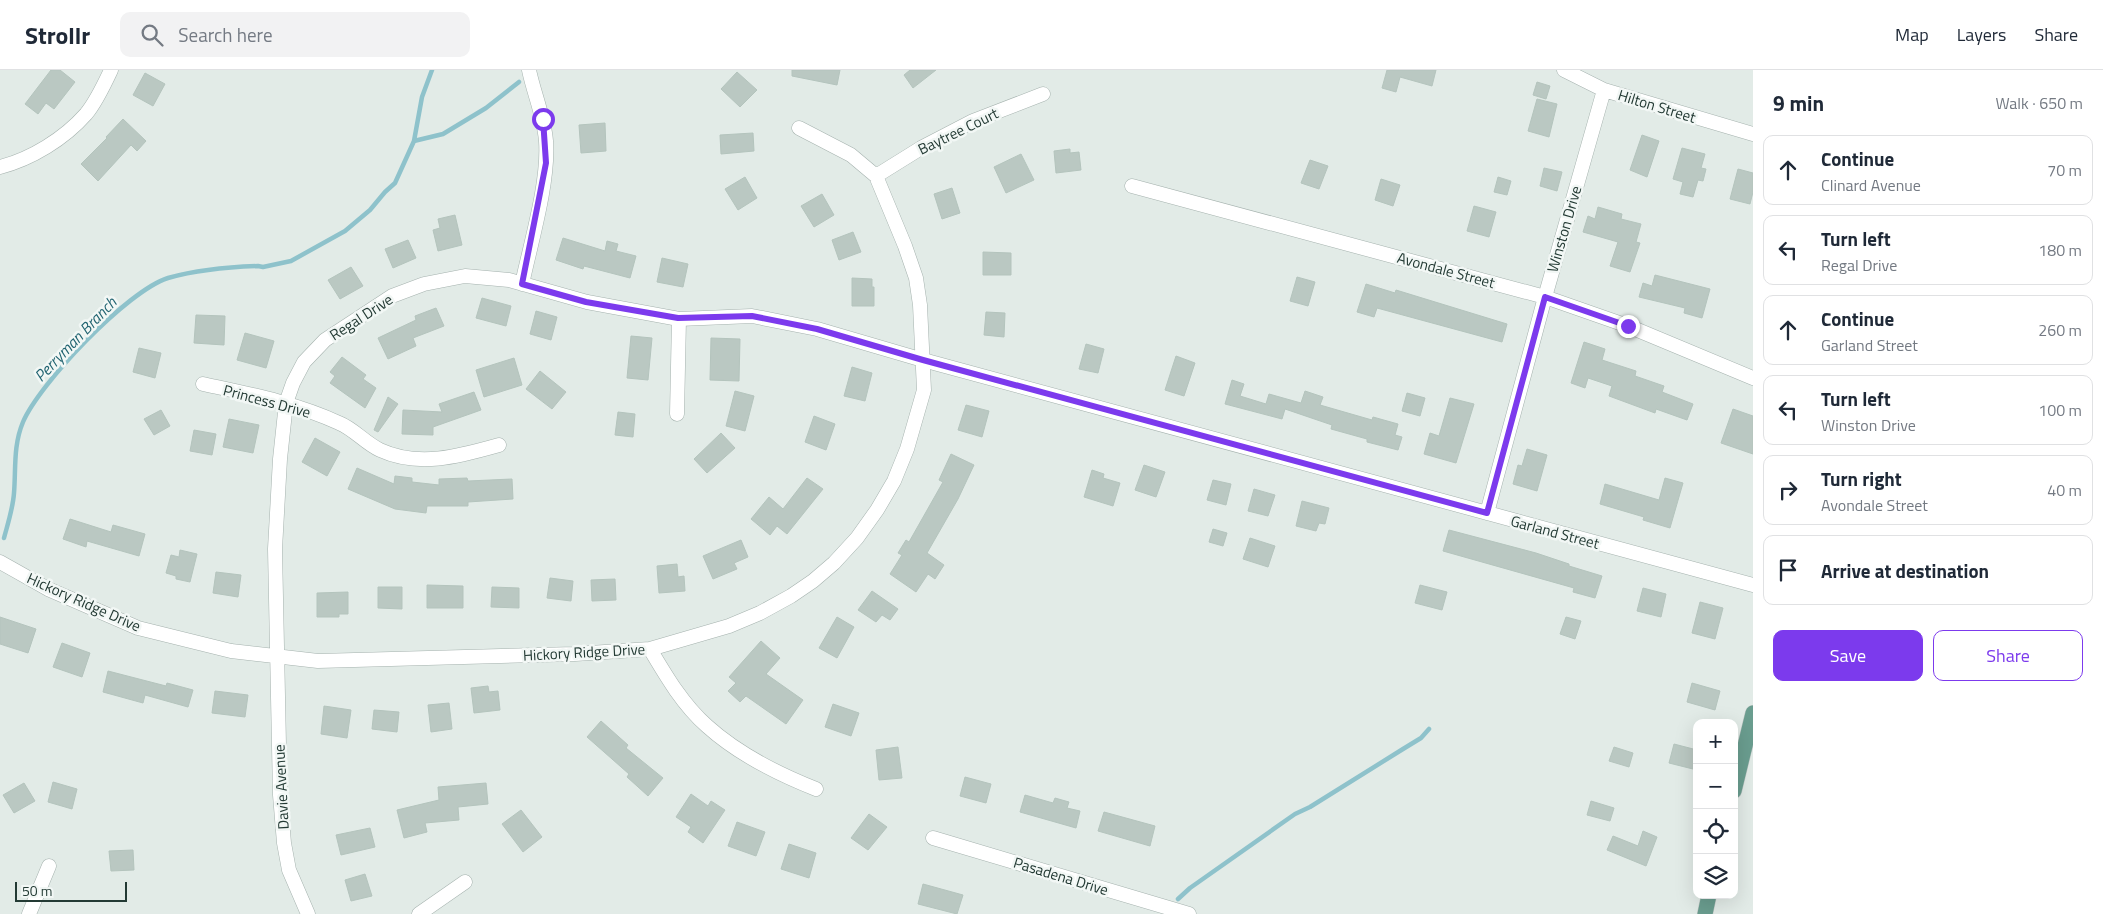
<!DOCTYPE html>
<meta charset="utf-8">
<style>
body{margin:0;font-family:"Titillium Web",sans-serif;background:#f2f2f3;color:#1f2937}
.controls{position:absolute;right:15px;bottom:15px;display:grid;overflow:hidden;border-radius:10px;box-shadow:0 5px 20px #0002}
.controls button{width:45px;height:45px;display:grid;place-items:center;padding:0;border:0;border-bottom:1px solid #e0e1e3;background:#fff;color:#1f2937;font:25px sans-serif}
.scale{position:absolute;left:15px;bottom:12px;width:112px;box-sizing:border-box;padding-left:5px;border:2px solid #233a34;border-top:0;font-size:14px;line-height:18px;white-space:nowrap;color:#233a34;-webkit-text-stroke:4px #f2f7f5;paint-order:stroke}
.stop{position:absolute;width:15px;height:15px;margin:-11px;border:4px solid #7c3aed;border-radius:50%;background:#fff}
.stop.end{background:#7c3aed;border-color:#fff;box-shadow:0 1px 5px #0008}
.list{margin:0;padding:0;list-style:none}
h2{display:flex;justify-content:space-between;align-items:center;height:65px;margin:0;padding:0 20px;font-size:21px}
h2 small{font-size:16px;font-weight:400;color:#747a83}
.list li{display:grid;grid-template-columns:32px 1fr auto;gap:15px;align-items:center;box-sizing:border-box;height:70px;margin:0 10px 10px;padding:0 10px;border:1px solid #e0e1e3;border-radius:10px}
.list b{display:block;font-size:19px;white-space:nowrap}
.list p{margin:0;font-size:16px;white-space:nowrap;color:#747a83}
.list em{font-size:16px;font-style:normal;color:#747a83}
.actions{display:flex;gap:10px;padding:15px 20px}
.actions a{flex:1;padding:11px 0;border:1px solid #7c3aed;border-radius:10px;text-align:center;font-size:18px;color:#7c3aed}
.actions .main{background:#7c3aed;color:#fff}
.icon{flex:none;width:28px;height:28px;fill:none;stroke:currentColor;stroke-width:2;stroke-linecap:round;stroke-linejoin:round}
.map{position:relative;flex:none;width:1753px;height:844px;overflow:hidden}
header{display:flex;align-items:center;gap:30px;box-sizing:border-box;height:70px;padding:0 25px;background:#fff;border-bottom:1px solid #e0e1e3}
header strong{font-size:24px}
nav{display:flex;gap:28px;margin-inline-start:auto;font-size:18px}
.search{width:350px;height:45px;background:#f2f2f3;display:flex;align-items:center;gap:12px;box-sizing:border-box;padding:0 18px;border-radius:10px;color:#747a83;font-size:19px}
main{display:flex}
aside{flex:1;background:#fff}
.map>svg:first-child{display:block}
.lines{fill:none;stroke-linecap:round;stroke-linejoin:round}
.stream{stroke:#8ec2cb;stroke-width:4.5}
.building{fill:#bac8c2;stroke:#b4c4bd}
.minor-casing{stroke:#a5b2ae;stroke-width:15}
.primary-casing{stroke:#c1c8c6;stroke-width:16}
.minor{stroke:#fff;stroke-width:14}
.primary{stroke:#6a9d8f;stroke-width:15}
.route{stroke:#7c3aed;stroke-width:6}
.labels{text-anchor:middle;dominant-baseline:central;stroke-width:5;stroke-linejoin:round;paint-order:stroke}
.street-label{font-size:15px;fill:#233a34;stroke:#f2f7f5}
.water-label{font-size:16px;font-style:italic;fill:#226471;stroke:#f2f7f5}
</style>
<header>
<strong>Strollr</strong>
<div class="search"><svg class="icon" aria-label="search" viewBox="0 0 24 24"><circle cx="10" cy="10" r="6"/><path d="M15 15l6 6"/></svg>Search here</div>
<nav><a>Map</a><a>Layers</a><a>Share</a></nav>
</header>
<main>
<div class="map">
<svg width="1753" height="844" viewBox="0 0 1753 844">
<rect width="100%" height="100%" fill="#e2ebe7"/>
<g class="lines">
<path class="stream" d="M414,71L443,64L486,38L519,12
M4,468C8,453 13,438 14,423C16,399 13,376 23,352C39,314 127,221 168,208C197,200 228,197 258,196L263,197L291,191L345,161L370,140L385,122L395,113L414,71L422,27L432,0
M1178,829L1190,818L1295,744L1310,737L1403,679L1421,668L1429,659"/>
</g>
<path class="building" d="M51,0H60L75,12L54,39L46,33L38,44L25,34Z
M792,0H840L837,15L792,6Z
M910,0H936L913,18L904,5Z
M1387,0H1436L1432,16L1400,7L1396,22L1382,18Z
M737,2L757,20L740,37L721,19Z
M145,3L165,14L153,36L133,25Z
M1537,12L1550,16L1546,29L1533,25Z
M1537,29L1557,34L1549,67L1528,61Z
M123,49L146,71L137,81L131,75L98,111L81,94L107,68L106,67Z
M605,53L606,81L581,83L579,55Z
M753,63L754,81L721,84L720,65Z
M1642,65L1659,71L1647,107L1630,100Z
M1682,78L1705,84L1701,98L1706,99L1703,111L1698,110L1693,127L1680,124L1683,112L1673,109Z
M1070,79V83L1079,82L1081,100L1056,103L1054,81Z
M1021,84L1034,110L1006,123L994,97Z
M1310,90L1328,96L1319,119L1301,113Z
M1544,98L1562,102L1557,121L1540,116Z
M1738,99L1753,103V122L1750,134L1730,129Z
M745,107L757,128L738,140L725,119Z
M1498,107L1511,111L1507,125L1494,122Z
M1381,109L1400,115L1393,136L1375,130Z
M952,118L960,143L942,149L934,124Z
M822,124L834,145L814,157L801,136Z
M1474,136L1496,142L1489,167L1467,161Z
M1598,137L1622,144L1621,149L1641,154L1636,172L1640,173L1630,202L1610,196L1618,172L1583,162L1588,146L1595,149Z
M455,145L462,175L438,181L433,160L440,158L438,149Z
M853,162L861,182L839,190L832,170Z
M563,168L605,181L607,171L618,174L616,181L636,186L630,208L584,196L583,199L556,190Z
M408,170L416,188L393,198L385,179Z
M983,182L1011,183V205H983Z
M662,188L688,194L683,217L657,212Z
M351,197L363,216L340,229L328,210Z
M1655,205L1710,219L1702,248L1684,243L1685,238L1639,227L1643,213L1652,216Z
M1297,207L1315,212L1308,236L1290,231Z
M852,208L872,209V217H874V236H852Z
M1366,214L1395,223L1396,220L1507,254L1502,272L1377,238L1374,247L1357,242Z
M482,228L511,236L506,256L476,248Z
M436,238L444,256L413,268L416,276L388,289L378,268L416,250L415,246Z
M536,241L557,247L551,270L530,264Z
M986,242L1005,243L1004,267L984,265Z
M196,245L225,246L224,275L194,273Z
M245,263L274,271L266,298L237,290Z
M631,266L652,268L648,310L627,308Z
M711,268L740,269L739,311L710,310Z
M1584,272L1605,279L1602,290L1636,301L1635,306L1664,316L1662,322L1693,334L1687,350L1656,339L1655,343L1609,326L1612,316L1588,308L1585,318L1571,313Z
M1086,274L1104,279L1098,303L1079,299Z
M139,278L161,283L155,308L133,302Z
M1176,286L1195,293L1184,326L1165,320Z
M342,287L366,305L363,309L376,318L365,338L330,313L335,306L330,302Z
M514,288L522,315L484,327L476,300Z
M852,297L872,303L865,331L844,326Z
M540,301L566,322L552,339L526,319Z
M1232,310L1244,314L1240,326L1266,334L1269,324L1301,333L1305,321L1323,327L1320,335L1372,350L1373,347L1398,354L1395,365L1402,367L1398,380L1367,372V369L1331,359L1332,355L1285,339L1282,349L1225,334Z
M735,321L754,326L745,361L726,356Z
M474,322L481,340L433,357V365L402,364L403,340L442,342L439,334Z
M1407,323L1425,328L1420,346L1402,341Z
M388,327L398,334L378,362L374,360Z
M1450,328L1474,334L1456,393L1424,384L1430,363L1439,366Z
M966,335L989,341L982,367L958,360Z
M1733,339L1753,346V384L1721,373Z
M161,340L170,356L154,365L144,349Z
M618,342L635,344L633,367L615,365Z
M814,346L835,354L826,380L805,372Z
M229,349L259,355L253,383L223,377Z
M194,360L216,364L212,385L190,381Z
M721,363L735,378L707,403L694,389Z
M315,368L340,382L327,406L302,392Z
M1527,379L1547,385L1537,421L1513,414L1518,395L1522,396Z
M951,384L974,395L958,429L927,483L944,495L935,509L928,504L916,522L890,504L902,485L898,483L906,470L909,472L943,412L939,410Z
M1144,395L1165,402L1156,427L1135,420Z
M357,398L394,414L395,406L412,408V412L439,415V409L467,408L468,411L512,409L513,429L468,432V436H427L426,443L395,439L348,419Z
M1092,400L1104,404L1103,408L1120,413L1113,436L1084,427Z
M807,408L823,419L787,464L777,456L770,465L751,449L769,427L783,439Z
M1665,408L1683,413L1670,458L1643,450L1644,447L1600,434L1605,414L1659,430Z
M1213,410L1231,414L1226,435L1207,430Z
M1254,419L1275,425L1268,446L1248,441Z
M1302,431L1329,438L1325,454L1319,453L1316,461L1296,456Z
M70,449L111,462L113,455L145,464L139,486L87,471L86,477L63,469Z
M1213,459L1227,463L1223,476L1209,472Z
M1449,460L1536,483L1569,494V496L1602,506L1595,528L1573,522L1574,518L1443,481Z
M1250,468L1275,476L1268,497L1243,489Z
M741,470L748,487L734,493L737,499L713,509L703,486Z
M180,480L197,484L190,512L176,509V506L166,503L171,485L179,487Z
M677,494L678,507L684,506L685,521L659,523L657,496Z
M216,502L241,505L238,527L213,523Z
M550,508L573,511L571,531L547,528Z
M615,509L616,530L592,531L591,510Z
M427,515L463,516V538H427Z
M1420,515L1447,522L1442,540L1415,533Z
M378,517H402V539L378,538Z
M492,517L519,518V538L491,537Z
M1643,518L1666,524L1661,547L1637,541Z
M872,521L898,539L890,550L882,545L876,552L858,540Z
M348,522V544H339V547H317V523Z
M1700,532L1723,538L1715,569L1692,563Z
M0,547L36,559L28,583L0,574Z
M837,547L854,557L837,588L819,578Z
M1566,547L1581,551L1575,569L1560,564Z
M761,571L780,588L766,604L803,630L786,654L746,626L740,632L728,621L736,613L729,607Z
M62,573L90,583L82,607L53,597Z
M108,601L166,616L167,613L193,620L188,637L145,625L143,633L103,622Z
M1692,613L1720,621L1715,640L1687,632Z
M488,616L489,622L498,621L500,640L474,643L471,618Z
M215,621L248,625L245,647L212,643Z
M449,633L452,659L431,662L428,635Z
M833,634L859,643L851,666L825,657Z
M324,636L351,640L347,668L321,664Z
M374,640L399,642L397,662L372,659Z
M601,651L628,675L626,678L663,708L648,726L627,707L629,704L587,667Z
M1674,674L1697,680V700L1669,693Z
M898,677L902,708L879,710L876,680Z
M1614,677L1633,683L1629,697L1609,691Z
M965,707L991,714L986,733L960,726Z
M53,712L77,719L72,739L48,732Z
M24,713L35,731L14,743L3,725Z
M486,713L488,734L458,737L459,750L425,753L427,762L404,768L397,740L439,730L438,717Z
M691,724L708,736L711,731L725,740L703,773L688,762L691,757L676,747Z
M1025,725L1053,733L1055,728L1069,732L1067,738L1080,741L1076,758L1020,742Z
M1591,731L1614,738L1610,751L1587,745Z
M521,740L542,767L523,782L502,754Z
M1104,742L1155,756L1150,776L1098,761Z
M869,744L887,757L868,780L851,768Z
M737,752L765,762L756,786L728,776Z
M370,758L375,777L341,785L336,765Z
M1643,761L1657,767L1646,796L1607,780L1613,766L1638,776Z
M789,774L816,783L809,808L781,799Z
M133,780L134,800L111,801L109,781Z
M365,804L372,826L351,831L345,810Z
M923,814L963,825L957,844L918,834Z"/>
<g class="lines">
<defs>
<path id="minor" d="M1564,0L1604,20L1753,64
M0,97C31,89 64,69 86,44C96,32 104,15 111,0
M876,106L921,78L973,51L1043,24
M1132,116L1545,227L1628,256L1753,308
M522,214C531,172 549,112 546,71C544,46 534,24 529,0
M203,314C249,324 296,333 339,353C354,359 365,373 380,380C419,398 460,386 499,375
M677,344L679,249
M1487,443L1545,227L1604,20
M0,492L48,519L138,558L231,581L318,591L575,584L650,579L729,556L760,543L791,526L813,511L834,493L857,468L877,440L894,411L907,379L924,320L920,235L916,208L905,176L876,106L851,85L799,58
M650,579C666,606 683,635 707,656C738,684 778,704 816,719
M933,768L1189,844
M29,844L49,796
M308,844L289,800L284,773L280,725L275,479L280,389L286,333L293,313L304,292L325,270L392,226L424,214L465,206L509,210L587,232L679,249L752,246L817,259L923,290L1753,515
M419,844L465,812"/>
<path id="primary" d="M1734,721L1753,643
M1705,844L1709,825"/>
</defs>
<use href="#minor" class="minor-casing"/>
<use href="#primary" class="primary-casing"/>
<use href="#minor" class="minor"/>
<use href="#primary" class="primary"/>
</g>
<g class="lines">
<path class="route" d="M543,49L546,93L522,214L586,232L678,248L752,246L817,259L923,290L1487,443L1545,227L1628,256"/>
</g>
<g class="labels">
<g class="street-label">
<text transform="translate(1657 36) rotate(17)">Hilton Street</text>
<text transform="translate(958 61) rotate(-26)">Baytree Court</text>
<text transform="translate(1564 159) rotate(-74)">Winston Drive</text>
<text transform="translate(1446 200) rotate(15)">Avondale Street</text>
<text transform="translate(361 247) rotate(-33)">Regal Drive</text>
<text transform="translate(267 331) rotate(15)">Princess Drive</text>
<text transform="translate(1555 462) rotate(15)">Garland Street</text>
<text transform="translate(84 532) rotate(24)">Hickory Ridge Drive</text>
<text transform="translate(584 582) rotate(-3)">Hickory Ridge Drive</text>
<text transform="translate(281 717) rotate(-93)">Davie Avenue</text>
<text transform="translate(1061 806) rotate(17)">Pasadena Drive</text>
</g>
<g class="water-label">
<text transform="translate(75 269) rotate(-46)">Perryman Branch</text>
</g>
</g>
</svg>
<div class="controls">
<button>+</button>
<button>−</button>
<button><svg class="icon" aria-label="locate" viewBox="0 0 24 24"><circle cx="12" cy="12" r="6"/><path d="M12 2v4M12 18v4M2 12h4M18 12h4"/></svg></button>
<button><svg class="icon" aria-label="layers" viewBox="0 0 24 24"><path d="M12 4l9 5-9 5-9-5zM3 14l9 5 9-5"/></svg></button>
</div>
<div class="scale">50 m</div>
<div class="stop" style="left:543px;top:49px"></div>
<div class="stop end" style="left:1628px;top:256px"></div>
</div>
<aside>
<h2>9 min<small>Walk · 650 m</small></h2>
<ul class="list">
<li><svg class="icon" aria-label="ahead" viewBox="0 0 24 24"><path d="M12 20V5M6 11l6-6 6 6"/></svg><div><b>Continue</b><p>Clinard Avenue</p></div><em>70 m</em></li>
<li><svg class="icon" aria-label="left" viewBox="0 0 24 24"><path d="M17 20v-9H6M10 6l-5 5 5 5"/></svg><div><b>Turn left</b><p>Regal Drive</p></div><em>180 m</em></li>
<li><svg class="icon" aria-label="ahead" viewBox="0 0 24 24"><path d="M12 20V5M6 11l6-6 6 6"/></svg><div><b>Continue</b><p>Garland Street</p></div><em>260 m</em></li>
<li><svg class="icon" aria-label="left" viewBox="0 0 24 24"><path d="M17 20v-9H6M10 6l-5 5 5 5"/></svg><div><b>Turn left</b><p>Winston Drive</p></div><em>100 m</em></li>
<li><svg class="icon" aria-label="right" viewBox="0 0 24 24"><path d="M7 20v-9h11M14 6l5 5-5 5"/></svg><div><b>Turn right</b><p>Avondale Street</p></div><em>40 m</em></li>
<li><svg class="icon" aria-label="arrive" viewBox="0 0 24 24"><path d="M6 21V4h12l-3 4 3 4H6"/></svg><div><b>Arrive at destination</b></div></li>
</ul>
<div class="actions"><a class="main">Save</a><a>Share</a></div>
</aside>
</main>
